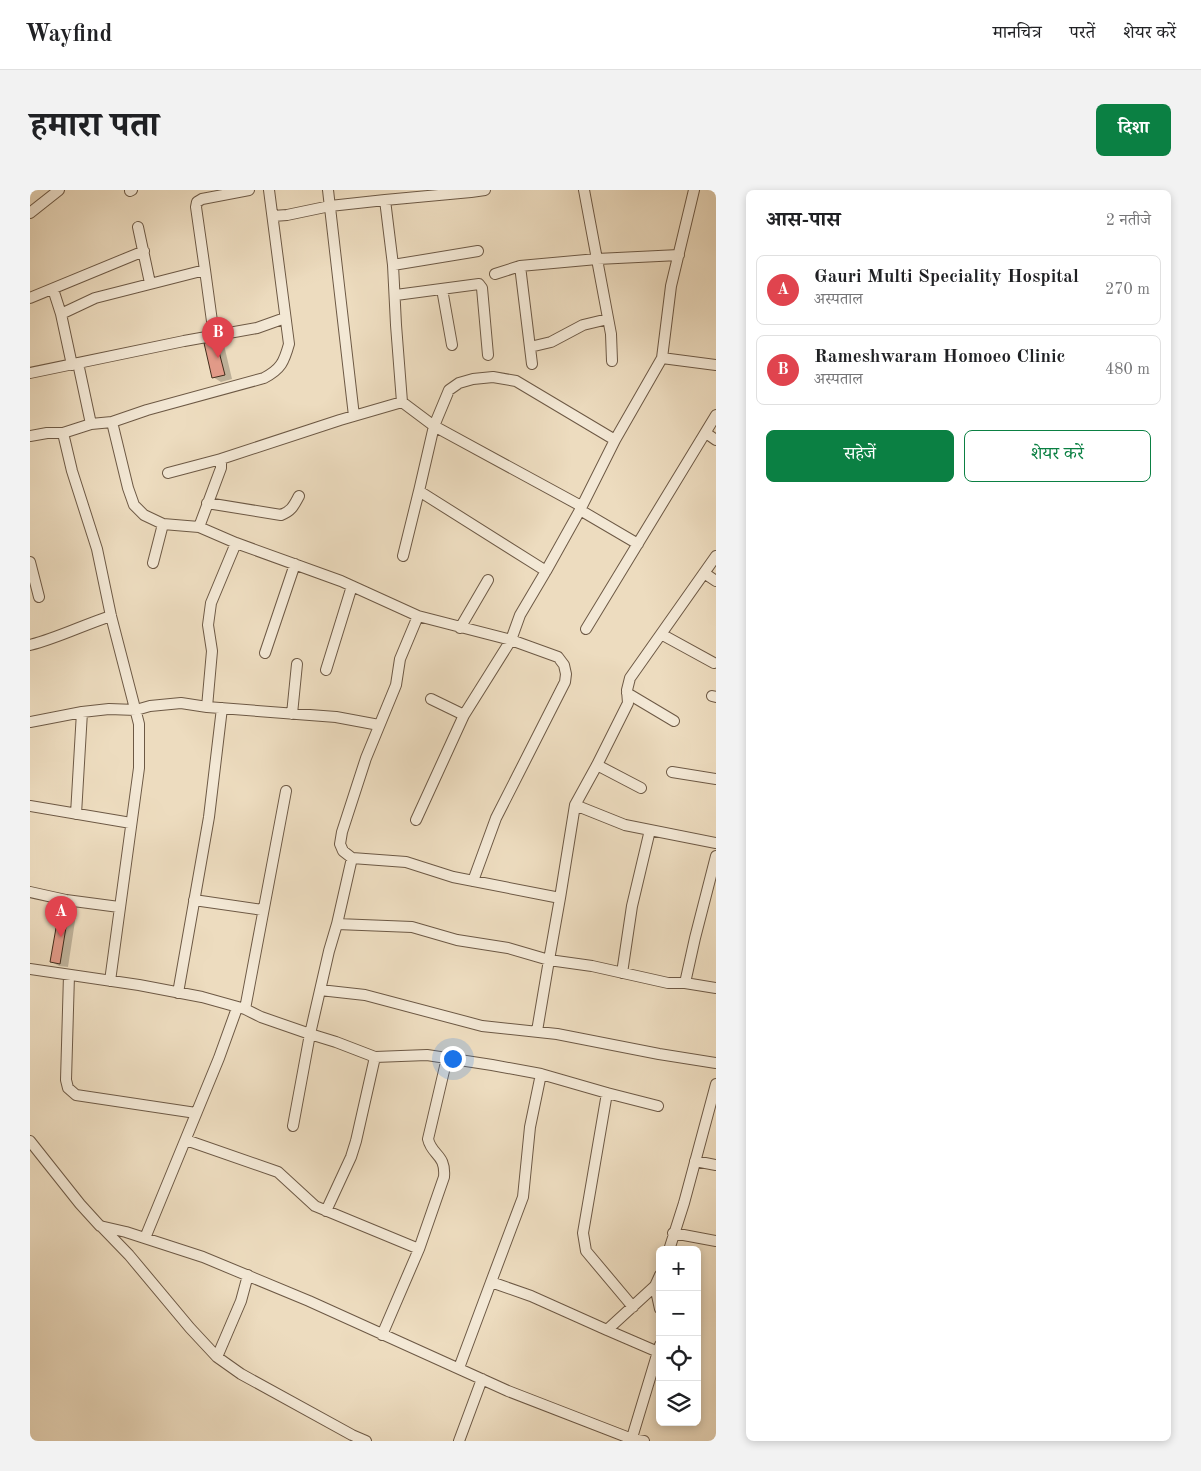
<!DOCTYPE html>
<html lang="hi">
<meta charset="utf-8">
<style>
body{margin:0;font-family:"Old Standard TT","Noto Serif Devanagari",serif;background:#f2f2f2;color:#202124}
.controls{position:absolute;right:15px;bottom:15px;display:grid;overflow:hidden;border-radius:8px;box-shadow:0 2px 8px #0003}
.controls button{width:45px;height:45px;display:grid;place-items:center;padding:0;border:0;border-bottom:1px solid #e0e0e0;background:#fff;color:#202124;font:25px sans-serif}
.you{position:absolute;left:422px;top:868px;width:18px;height:18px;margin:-12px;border:4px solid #fff;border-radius:50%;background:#1a73e8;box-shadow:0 0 0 8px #1a73e833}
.badge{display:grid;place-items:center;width:32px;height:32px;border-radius:50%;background:#0b8043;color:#fff;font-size:16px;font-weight:700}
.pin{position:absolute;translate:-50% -41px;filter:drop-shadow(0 1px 2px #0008)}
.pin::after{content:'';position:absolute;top:26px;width:18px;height:15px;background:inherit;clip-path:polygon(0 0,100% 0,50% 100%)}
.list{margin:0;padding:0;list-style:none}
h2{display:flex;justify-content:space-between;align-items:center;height:65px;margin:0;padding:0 20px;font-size:21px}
h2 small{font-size:16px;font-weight:400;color:#757577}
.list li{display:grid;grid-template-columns:32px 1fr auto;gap:15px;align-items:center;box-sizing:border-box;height:70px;margin:0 10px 10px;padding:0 10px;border:1px solid #e0e0e0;border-radius:8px}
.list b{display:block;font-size:19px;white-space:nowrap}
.list p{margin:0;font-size:16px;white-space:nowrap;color:#757577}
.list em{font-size:16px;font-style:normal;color:#757577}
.actions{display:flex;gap:10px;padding:15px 20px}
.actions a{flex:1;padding:11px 0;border:1px solid #0b8043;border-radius:8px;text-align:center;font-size:18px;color:#0b8043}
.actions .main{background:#0b8043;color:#fff}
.icon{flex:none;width:28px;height:28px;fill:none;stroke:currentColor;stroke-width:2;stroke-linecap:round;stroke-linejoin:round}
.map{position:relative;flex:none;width:686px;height:1251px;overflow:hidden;border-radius:8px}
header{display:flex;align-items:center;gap:30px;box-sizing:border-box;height:70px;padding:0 25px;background:#fff;border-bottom:1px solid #e0e0e0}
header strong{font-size:24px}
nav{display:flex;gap:28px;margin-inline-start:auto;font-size:18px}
.intro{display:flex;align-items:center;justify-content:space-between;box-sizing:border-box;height:120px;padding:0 30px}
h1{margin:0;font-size:35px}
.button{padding:12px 22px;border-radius:8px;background:#0b8043;color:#fff;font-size:18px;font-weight:700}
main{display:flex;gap:30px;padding:0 30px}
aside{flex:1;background:#fff;border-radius:8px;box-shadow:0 2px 8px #0003}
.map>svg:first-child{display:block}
.shadow{fill:#0003}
.building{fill:#e19a88;stroke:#422d1c}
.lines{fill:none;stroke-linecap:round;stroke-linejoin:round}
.minor-casing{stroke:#6d5945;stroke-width:12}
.minor{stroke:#f3e8d5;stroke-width:10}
</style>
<header>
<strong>Wayfind</strong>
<nav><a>मानचित्र</a><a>परतें</a><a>शेयर करें</a></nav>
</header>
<div class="intro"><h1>हमारा पता</h1><a class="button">दिशा</a></div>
<main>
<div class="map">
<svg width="686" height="1251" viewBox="0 0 686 1251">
<rect width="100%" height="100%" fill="#eddcbf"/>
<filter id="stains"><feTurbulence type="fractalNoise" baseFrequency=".004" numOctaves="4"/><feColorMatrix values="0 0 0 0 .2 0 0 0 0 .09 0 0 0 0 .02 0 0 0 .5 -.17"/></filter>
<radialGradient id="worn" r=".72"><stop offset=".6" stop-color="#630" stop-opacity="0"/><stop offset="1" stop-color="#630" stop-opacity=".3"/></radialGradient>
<path class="shadow" d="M186,151L194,155L202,189L191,192L183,187Z
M24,711L40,714L47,718L38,777L29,776L22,772L33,725L23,720Z"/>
<path class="building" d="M186,150L195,185L182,188L174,153Z
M23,710L40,713L30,774L20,772L26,738L29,739L33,718L26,717V722L21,721Z"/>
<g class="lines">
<defs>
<path id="minor" d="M298,0L324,226
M554,0L581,144L582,171
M664,0L641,96L632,168L686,175
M100,1L102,0
M441,2L455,0
M355,10L441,2V0
M0,23L29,0
M108,37L120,93
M363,75L448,61
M490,76L502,174
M175,80L166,17L167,12L172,9L219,0
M465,84L490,76L567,69L649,65
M23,99L31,124
M412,99L422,155
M366,105L449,94L452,98L458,165
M0,108L114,61
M500,157L521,152L553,135L578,129
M48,173L61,234
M42,175L31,124L65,108L175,80L184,146
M0,183L154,151L227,138L255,128
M372,212L404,236L419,200L429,193L443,189L463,187L486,191L585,250L632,168
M676,243L686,250
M0,246L17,243H33
M138,283L191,269
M177,313L251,325C262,321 264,315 269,306
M550,320L608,354
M169,337L191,278V269L310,230L372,212L366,135L363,75L355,10L300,16L257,25L243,26
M373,366L389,301
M0,372L9,407
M123,373L133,334
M516,381L389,301L404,236L551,316
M674,383L686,391
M388,426L481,450L528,467L534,475L536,484L535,492L466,628L443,691
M430,438L458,390
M556,439L686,225
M631,444L684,473
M0,455C28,448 53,435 81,426
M235,463L265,374
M296,480L322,396
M597,503L644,531
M682,506L686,507
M401,509L434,525
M177,517L306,527L349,535
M262,524L267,474
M0,532L52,522L79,519L106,520L120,516L151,513L177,517L182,461L178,435L181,413L206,353
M567,575L611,598
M642,582L686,589
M545,615L595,635L686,653
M0,616L101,633
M46,624L52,522
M386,630L434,525L481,450L490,425L516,381L550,320L585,250
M0,702L36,710L89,717
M530,708L545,615L567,575L598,513L597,500L600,488L686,366
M164,710L233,720
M307,734L322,668
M0,779L109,795L172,807L215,819L231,827L280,844L299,761L307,734L382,737L427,750L478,758L519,770L530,708L423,687L376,672L322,668L313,661L310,654L312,642L336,568L366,495L370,469L388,426L311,391L206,353L169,337L133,334L114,325L104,315L98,298L82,232
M592,783L602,716L620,640
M39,785L36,890L38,898L46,905L166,923
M80,791L109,578V534L81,426L67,359L42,281L33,243L61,234L82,232L117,220L234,188C251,179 254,172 259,154L239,0
M655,793L665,748L686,666
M290,800L335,805L452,836L527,844L629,864L686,873
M148,803L179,627L192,518
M215,819L256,601
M507,841L519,770L562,776L638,793H655L686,798
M511,884L500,937L493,1007L461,1092L501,1106L577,1140L625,1096L630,1085
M577,903L553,1043L556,1061L603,1117
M263,936L280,844L306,852L345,867
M156,950L248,982L285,1016L389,1059L352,1145
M0,951L50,1014L70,1036L96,1042L173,1067L279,1111L478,1201L602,1249L614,1251
M665,971L686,975
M296,1021L321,967L326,951L345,867L397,865L462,875L511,884L577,903L628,916
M71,1036L99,1065L160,1138L187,1167L211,1184L322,1245L336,1251
M643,1043L686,1051
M115,1048L189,868L207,818
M389,1059L414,987C416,964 402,966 398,949L417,868
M639,1060L654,1013L686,894
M625,1096L630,1119
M577,1140L628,1162
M187,1167L211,1111L218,1085
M429,1178L461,1092
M429,1251L452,1189
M601,1251L630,1155"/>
</defs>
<use href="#minor" class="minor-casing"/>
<use href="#minor" class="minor"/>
</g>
<rect width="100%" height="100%" filter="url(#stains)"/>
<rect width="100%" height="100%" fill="url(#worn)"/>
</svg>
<div class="controls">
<button>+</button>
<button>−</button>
<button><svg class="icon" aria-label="locate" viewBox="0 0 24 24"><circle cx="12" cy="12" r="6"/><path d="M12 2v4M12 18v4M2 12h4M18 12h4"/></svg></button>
<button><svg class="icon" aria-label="layers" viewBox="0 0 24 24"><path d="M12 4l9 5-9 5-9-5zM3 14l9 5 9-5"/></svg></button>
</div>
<div class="you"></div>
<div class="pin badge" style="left:31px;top:747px;background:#e0444e">A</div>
<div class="pin badge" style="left:188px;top:168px;background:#e0444e">B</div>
</div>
<aside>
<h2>आस-पास<small>2 नतीजे</small></h2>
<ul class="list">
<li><span class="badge" style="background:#e0444e">A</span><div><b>Gauri Multi Speciality Hospital</b><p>अस्पताल</p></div><em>270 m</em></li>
<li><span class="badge" style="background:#e0444e">B</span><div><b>Rameshwaram Homoeo Clinic</b><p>अस्पताल</p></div><em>480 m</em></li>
</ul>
<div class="actions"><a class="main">सहेजें</a><a>शेयर करें</a></div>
</aside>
</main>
